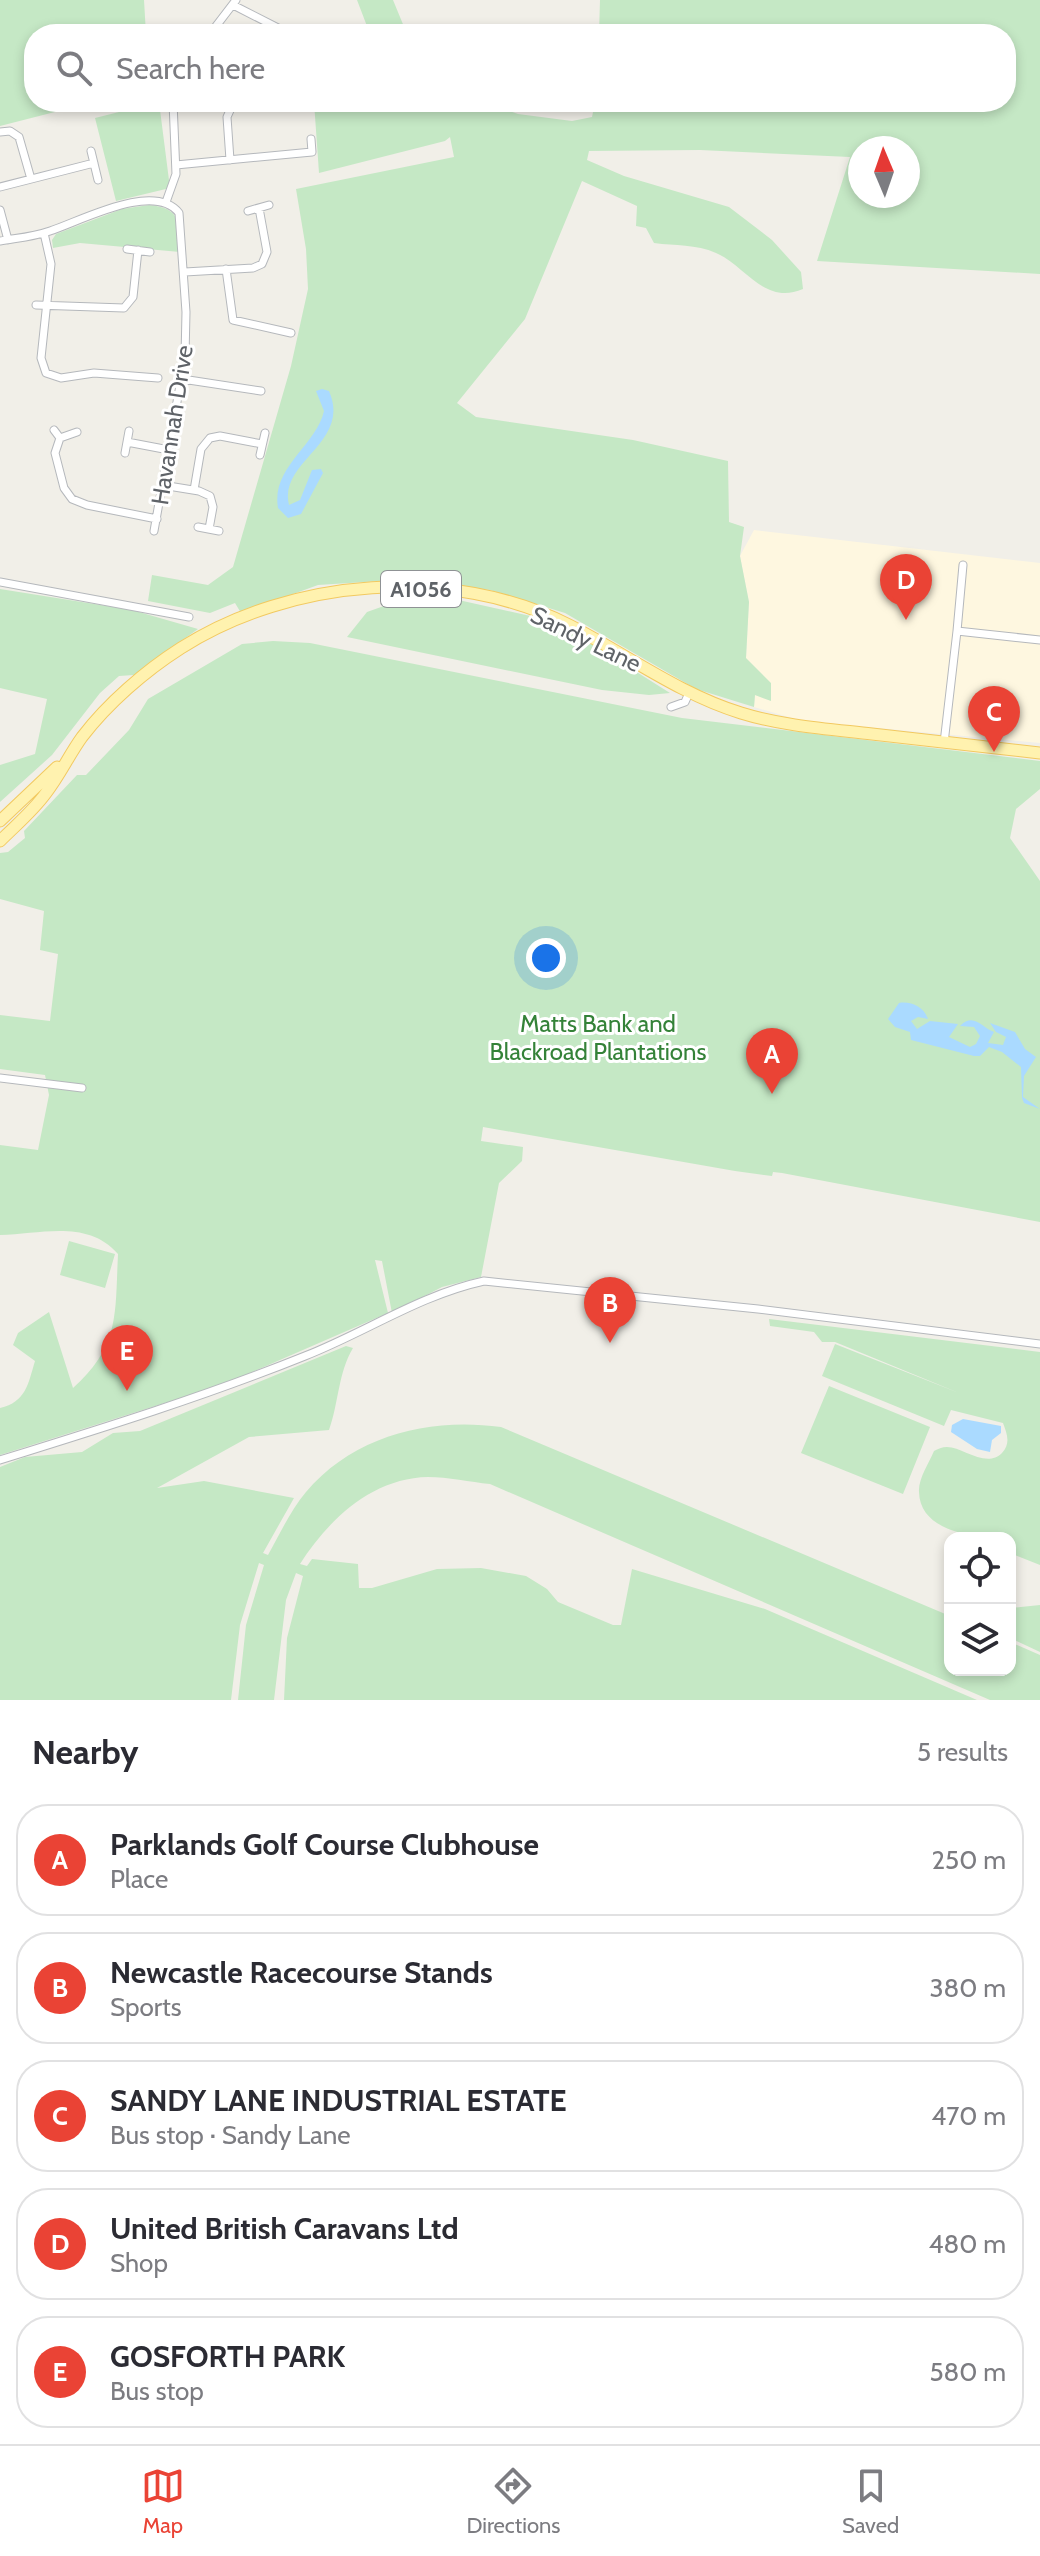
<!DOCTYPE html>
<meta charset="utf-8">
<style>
body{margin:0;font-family:Cabin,sans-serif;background:#f2f2f3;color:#2b2b33}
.controls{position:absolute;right:24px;bottom:24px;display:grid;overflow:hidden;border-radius:16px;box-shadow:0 4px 12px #0003}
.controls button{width:72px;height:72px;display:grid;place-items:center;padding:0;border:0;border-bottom:2px solid #e1e1e2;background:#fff;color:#2b2b33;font:40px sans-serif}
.compass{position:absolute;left:848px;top:136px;width:72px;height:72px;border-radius:50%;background:#fff;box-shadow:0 4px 12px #0003;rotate:358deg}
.you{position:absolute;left:546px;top:958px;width:28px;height:28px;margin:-20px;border:6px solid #fff;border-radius:50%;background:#1a73e8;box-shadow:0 0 0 12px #1a73e833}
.badge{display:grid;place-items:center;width:52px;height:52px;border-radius:50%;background:#ea4335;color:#fff;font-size:26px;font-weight:700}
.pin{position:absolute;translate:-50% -66px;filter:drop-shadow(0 2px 4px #0008)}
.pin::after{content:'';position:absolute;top:42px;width:28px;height:24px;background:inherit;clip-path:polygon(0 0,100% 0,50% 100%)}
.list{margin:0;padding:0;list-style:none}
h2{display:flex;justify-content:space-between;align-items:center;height:104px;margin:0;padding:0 32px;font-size:34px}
h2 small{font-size:26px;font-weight:400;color:#7c7c81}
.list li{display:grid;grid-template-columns:52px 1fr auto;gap:24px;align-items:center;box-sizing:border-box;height:112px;margin:0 16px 16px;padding:0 16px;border:2px solid #e1e1e2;border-radius:32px}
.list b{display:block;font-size:30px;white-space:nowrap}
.list p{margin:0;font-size:26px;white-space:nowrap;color:#7c7c81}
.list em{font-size:26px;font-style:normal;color:#7c7c81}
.icon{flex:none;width:44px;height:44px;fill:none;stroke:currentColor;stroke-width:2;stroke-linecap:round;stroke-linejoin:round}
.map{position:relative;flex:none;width:1040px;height:1700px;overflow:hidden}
.search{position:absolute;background:#fff;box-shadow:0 4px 12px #0003;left:24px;right:24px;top:24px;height:88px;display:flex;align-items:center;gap:20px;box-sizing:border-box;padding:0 28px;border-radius:32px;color:#7c7c81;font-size:30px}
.sheet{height:744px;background:#fff}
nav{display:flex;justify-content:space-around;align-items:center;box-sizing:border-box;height:112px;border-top:2px solid #e1e1e2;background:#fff;font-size:22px;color:#7c7c81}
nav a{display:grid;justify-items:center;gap:4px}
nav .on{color:#ea4335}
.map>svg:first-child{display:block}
.commercial{fill:#fef7e0}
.green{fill:#c5e8c5;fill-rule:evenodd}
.water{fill:#aadaff}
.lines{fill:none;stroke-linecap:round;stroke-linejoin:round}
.street-casing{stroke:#b5b8bc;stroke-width:9}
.primary-casing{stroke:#f2c960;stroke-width:13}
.street{stroke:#fff;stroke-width:7}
.primary{stroke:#fff2af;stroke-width:11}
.labels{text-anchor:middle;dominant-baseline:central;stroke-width:6;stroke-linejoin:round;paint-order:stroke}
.shield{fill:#fff;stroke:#8f9295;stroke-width:2}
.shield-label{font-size:22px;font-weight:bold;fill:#5f6368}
.street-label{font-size:24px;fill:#5f6368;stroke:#fff}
.park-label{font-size:24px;fill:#348238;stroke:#fff}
</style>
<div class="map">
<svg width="1040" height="1700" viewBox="0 0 1040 1700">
<rect width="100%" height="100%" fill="#f1efe8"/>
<path class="commercial" d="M754,530L1040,563V743L802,721L754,707L755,695L770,700L746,659L749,602L740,556Z"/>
<path class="green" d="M0,0H144L146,34H34V102H94L0,126Z
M357,0H393L407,34H370Z
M600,0H1040V274L817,261L850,157L700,150L589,151L587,160L624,176L729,207L772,240L801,272L803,289C764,306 745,265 716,253C696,244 675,246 654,243L646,228L636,226L637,206L582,181L525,319L457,403L476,417L633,440L728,461L729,522L744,527L740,556L749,602L746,658L771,683V701L755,695L754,707L696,689L565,613L490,590L396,580L318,585L241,613L235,603L210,613L148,601L152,575L208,585L233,567L291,366L308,289L306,249L296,189L454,157L450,137L445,141L319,173L314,102H484L518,114L572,121L592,117L595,102H1006V34H599ZM860,148H908V196H860Z
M159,102L170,188L116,201L95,118Z
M149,205C182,208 179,223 180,252L80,243L53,248L52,240L56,234L122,209Z
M0,589L132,610L198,629L134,675L119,676L100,693L52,755L0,802V765L35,754L47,699L0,688Z
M445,597L535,617L581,637L670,693L649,695L602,690L347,637L367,612L398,601Z
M273,641L310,643L682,718L1040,761V789L1016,809L1010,838L1040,881V1222L782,1173L773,1172L772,1176L735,1171L483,1127L481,1141L523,1147L522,1161L499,1183L481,1277L442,1287L392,1313L382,1261L375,1260L388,1313L225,1384L0,1455V1408C26,1402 28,1384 35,1361L13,1345L18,1333L49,1312L73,1388C120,1346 115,1314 118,1254C88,1219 41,1234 0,1235V1145L38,1150L49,1095L45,1075L0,1069V1015L50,1021L58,954L40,950L44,911L0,899V853L8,852L25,838L24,831L77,775H86L129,730L148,699L242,644Z
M69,1241L115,1254L105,1288L60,1275Z
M769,1319L1040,1352V1565L1010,1553V1538C980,1538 920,1534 919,1492C918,1479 929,1463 934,1451C938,1449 942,1447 947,1447C963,1447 986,1469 1002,1453C1011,1443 1007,1434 1003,1423L951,1410L944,1426L822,1376L835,1344L959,1393L835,1342H822L814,1332L770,1326Z
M346,1346L353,1348C338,1373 339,1402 329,1430L249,1437L157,1488L204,1481L294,1498L263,1553L268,1555C280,1534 290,1511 306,1492C354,1435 430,1417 501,1427L950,1616V1670H1010V1642L1040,1655V1700H990L490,1484C470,1482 448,1477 428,1477C372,1478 328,1520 300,1564L307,1566L312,1559L358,1564L359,1588H372L437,1569L481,1568L526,1576L547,1589L558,1602L613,1625H621L632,1569L765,1609L977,1700H284L287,1638L303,1576L296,1573L286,1600L274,1700H238L246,1625L264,1565L259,1563L240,1625L231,1700H0V1467L25,1457L82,1452L113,1433L140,1431Z
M829,1386L930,1427L903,1494L801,1453Z
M1040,1605V1652L1010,1638V1608Z"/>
<path class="water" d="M322,389L329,391C352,443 278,461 289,505L300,500L312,470L321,469L323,473L301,514L288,518L278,508C271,467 316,446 324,411L316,391Z
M899,1003C911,1001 924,1007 928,1019L918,1017L911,1021L917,1029L930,1021L958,1024L949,1037L970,1047L976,1044L980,1036L974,1027L960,1026C974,1012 982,1028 994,1032L988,1043L1003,1045L1006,1037L996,1032L990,1023L1015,1032L1025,1049L1036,1057L1024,1076L1023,1097L1040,1109L1024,1103L1022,1098L1021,1067L1002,1052L989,1047L980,1056H974L911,1040L910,1032L895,1027L888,1019Z
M963,1419L1001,1426V1433L992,1440L990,1452L977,1449L951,1432L952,1425Z"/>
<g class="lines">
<defs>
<path id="street" d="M233,5L290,34
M210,34L236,0
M340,34L359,33
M0,132L10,131L19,137L31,179
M91,151L98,180
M230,160L227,117L232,106L280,102
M176,165L312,152L311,139
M0,187L94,163
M166,202L176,174L173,102
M0,210L8,240
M248,211L269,205
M44,233L51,264L41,358L46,373L61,378L94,373L158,378
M0,241C17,238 33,237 50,231C81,221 154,181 179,213L186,312L185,357L154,531
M127,249L150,252
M226,269L233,320L291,333
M185,272L253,268L262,264L267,252L259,208
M36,305L124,308L133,297L138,250
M182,379L261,391
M54,430L60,438L77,432
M60,438L55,453L64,488L72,499L87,505L157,519
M127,442L169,450
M125,453L129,431
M260,455L265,433
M162,485L199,491L210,496L213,507L209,529
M194,490L201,449L210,438L220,436L262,444
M198,527L219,531
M0,582L189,617
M957,631L963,565
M671,707L685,702L689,693
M944,743L957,631L1040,640
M0,1078L82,1088
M0,1460C103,1428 206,1396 305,1356C366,1332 420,1295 484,1281L758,1309L1040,1344"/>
<path id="primary" d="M0,821L57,767
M0,841C16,825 33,811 46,793C60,775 69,755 82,737C108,703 145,671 181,648C291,578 451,565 569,625C626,654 679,694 741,713C783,726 828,729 872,734C928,740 984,747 1040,753"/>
</defs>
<use href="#street" class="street-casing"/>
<use href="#primary" class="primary-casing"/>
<use href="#street" class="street"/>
<use href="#primary" class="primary"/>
</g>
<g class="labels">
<rect class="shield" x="381" y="571" width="80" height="36" rx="6"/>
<g class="shield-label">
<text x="421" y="589">A1056</text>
</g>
<g class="street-label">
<text transform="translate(172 425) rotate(-81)">Havannah Drive</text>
<text transform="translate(586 639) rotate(26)">Sandy Lane</text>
</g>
<g class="park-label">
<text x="598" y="1023">Matts Bank and<tspan x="598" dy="28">Blackroad Plantations</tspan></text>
</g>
</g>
</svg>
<div class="controls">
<button><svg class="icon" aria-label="locate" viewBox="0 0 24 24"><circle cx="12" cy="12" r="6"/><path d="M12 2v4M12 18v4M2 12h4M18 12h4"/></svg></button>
<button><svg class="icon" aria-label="layers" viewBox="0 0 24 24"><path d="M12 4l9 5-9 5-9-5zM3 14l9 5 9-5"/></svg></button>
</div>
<svg class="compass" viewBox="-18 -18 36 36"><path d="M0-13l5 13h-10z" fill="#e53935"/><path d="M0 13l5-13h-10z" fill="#7c7c81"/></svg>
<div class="you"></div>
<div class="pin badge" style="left:772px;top:1094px">A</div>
<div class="pin badge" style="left:610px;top:1343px">B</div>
<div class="pin badge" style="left:994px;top:752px">C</div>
<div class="pin badge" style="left:906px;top:620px">D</div>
<div class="pin badge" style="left:127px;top:1391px">E</div>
<div class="search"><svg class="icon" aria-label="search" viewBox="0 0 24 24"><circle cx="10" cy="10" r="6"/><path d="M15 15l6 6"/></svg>Search here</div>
</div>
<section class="sheet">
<h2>Nearby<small>5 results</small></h2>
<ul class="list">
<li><span class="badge">A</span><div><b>Parklands Golf Course Clubhouse</b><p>Place</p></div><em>250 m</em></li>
<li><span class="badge">B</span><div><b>Newcastle Racecourse Stands</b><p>Sports</p></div><em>380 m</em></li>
<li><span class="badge">C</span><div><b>SANDY LANE INDUSTRIAL ESTATE</b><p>Bus stop · Sandy Lane</p></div><em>470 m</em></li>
<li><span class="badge">D</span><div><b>United British Caravans Ltd</b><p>Shop</p></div><em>480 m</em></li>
<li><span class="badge">E</span><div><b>GOSFORTH PARK</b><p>Bus stop</p></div><em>580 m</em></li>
</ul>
</section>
<nav>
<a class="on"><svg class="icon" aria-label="map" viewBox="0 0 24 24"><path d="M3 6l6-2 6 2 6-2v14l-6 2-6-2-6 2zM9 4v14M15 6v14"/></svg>Map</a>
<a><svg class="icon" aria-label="directions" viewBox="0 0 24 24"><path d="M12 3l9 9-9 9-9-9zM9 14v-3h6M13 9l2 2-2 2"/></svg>Directions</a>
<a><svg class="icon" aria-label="saved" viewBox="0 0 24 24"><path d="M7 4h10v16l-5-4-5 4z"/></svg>Saved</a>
</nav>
